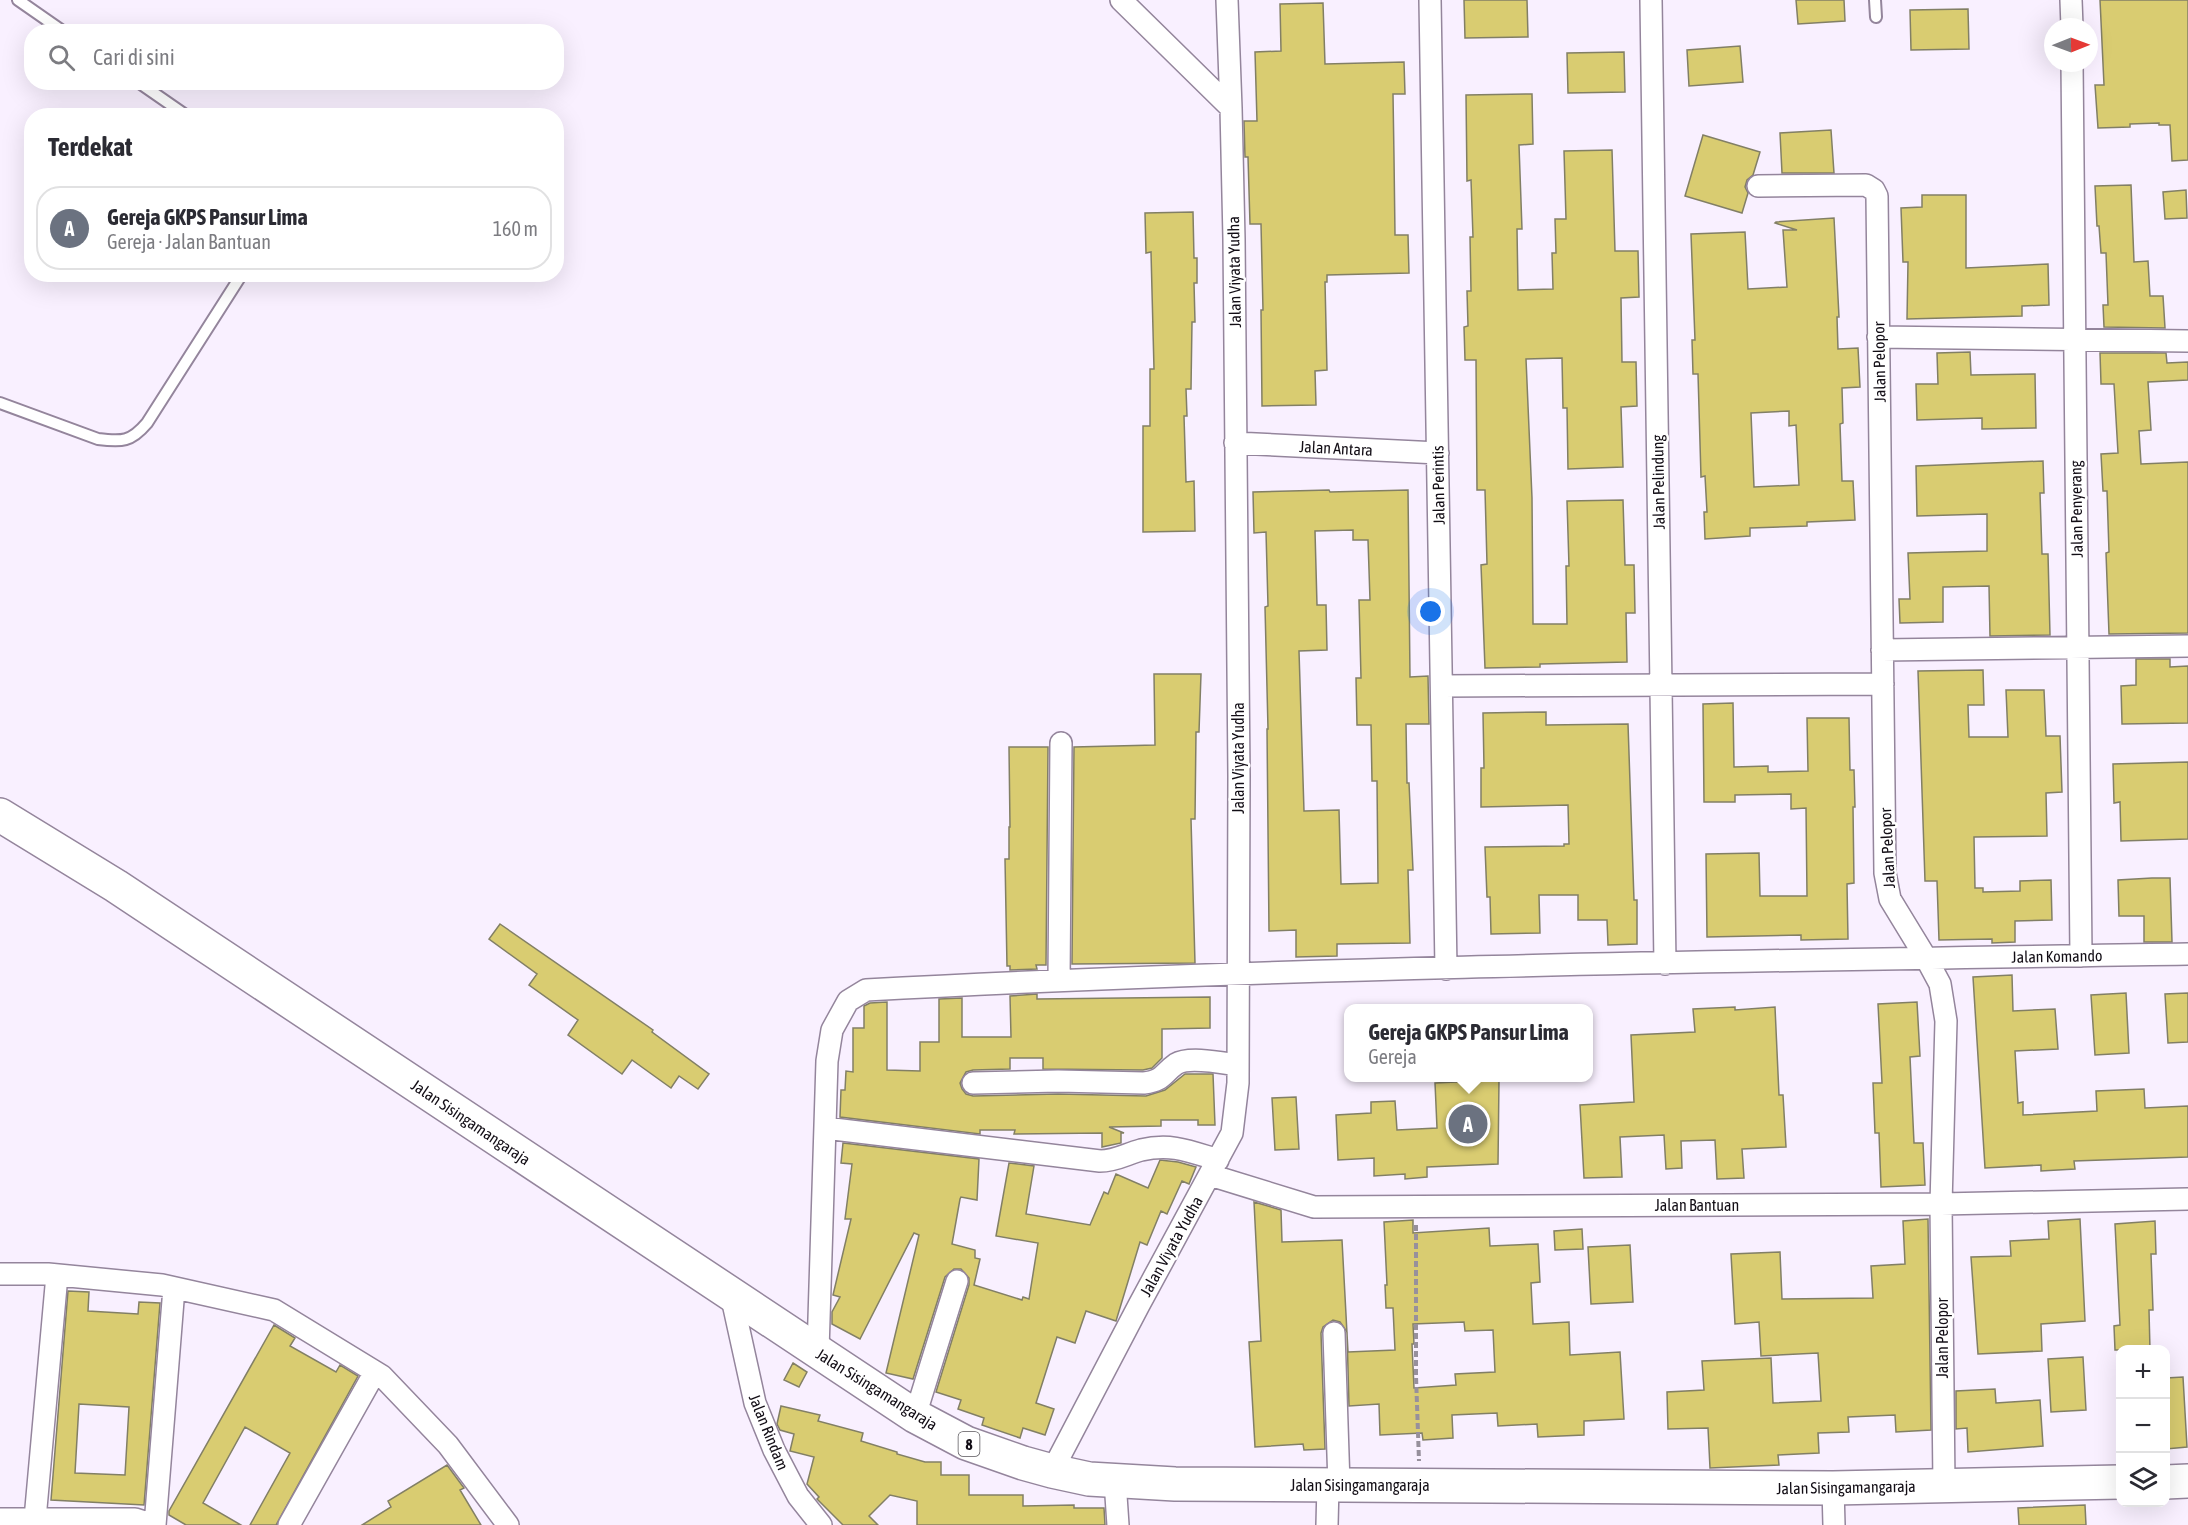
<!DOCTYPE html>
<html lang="id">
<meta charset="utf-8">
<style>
body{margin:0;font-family:"Asap Condensed",sans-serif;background:#f2f2f3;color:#2b2b33}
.controls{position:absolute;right:18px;bottom:18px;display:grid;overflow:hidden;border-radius:12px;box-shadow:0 6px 24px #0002}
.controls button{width:54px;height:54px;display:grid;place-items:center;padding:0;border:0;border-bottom:2px solid #e1e1e2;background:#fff;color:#2b2b33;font:30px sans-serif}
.compass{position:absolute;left:2044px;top:18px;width:54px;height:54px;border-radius:50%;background:#fff;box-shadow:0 6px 24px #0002;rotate:89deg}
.you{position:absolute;left:1431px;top:612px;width:21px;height:21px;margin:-15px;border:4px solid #fff;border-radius:50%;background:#1a73e8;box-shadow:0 0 0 9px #1a73e833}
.badge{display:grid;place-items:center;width:39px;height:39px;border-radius:50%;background:#d93025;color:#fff;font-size:20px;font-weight:700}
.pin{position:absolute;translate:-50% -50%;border:3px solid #fff;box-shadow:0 2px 6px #0006}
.popup{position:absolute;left:1344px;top:1004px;width:249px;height:78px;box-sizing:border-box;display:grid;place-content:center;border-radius:12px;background:#fff;filter:drop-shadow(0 2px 4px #0005);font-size:20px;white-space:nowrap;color:#7c7c81}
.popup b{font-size:22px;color:#2b2b33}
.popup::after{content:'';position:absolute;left:50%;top:100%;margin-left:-12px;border:12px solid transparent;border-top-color:#fff}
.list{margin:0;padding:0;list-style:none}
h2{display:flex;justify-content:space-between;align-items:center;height:78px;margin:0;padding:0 24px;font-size:26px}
h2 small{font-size:20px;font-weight:400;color:#7c7c81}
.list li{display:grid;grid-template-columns:39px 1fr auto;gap:18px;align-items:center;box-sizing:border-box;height:84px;margin:0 12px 12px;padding:0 12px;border:2px solid #e1e1e2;border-radius:24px}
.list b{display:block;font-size:22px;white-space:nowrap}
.list p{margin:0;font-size:20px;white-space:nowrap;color:#7c7c81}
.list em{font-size:20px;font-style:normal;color:#7c7c81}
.icon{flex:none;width:33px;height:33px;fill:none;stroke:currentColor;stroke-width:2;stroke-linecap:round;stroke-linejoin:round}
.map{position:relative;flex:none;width:2188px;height:1525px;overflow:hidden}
.search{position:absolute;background:#fff;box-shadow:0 6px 24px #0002;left:24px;top:24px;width:540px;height:66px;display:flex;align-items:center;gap:15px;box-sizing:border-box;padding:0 21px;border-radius:24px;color:#7c7c81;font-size:22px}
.panel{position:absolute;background:#fff;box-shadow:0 6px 24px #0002;left:24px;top:108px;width:540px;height:174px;border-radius:24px}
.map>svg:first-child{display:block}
.building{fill:#d9cc71;stroke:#827f65;stroke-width:1.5;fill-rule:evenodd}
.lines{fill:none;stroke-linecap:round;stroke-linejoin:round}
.service-casing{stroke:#94859c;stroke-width:14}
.minor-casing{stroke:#94859c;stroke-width:24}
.trunk-casing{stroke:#94859c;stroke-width:36}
.path{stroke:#97909c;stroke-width:4;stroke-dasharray:6 3;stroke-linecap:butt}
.service{stroke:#fff;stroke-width:10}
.minor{stroke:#fff;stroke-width:21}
.trunk{stroke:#fff;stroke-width:33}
.labels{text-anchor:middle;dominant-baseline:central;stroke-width:5;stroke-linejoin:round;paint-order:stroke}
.shield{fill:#fff;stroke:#59565b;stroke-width:1.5}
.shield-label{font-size:15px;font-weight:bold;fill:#120d15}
.street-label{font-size:16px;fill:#120d15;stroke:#fff}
</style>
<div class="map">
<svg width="2188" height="1525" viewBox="0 0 2188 1525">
<rect width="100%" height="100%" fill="#f9f0ff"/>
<path class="building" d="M1464,0H1527L1528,37L1465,38Z
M1796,0H1844L1845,21L1798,24Z
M2100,0H2188V160L2172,161L2170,125H2159V123L2130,124V127L2098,128L2095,85H2104Z
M1323,3L1325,64L1404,62L1405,94H1393L1394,158L1395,235H1408L1409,273L1327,275V282H1325L1327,370L1315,371L1316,405L1262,406L1261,310H1263L1261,224H1250L1248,157H1245L1244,121H1257L1255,52L1281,51L1280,4Z
M1968,9L1969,49L1911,50L1910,10Z
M1740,46L1743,82L1689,86L1687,50Z
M1624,52L1625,92L1568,93L1567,53Z
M1532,94L1533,144L1519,145L1522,229H1517L1518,290L1553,289L1552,253H1556L1555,219H1566L1564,151L1612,150L1615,251H1638L1639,297L1621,298L1622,362H1636L1637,406L1621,407L1623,467L1568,469L1567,408H1563L1562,358L1526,359L1532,498L1533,624H1567L1566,566H1569L1567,501L1623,500L1625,565H1634L1635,613H1626L1627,662L1540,664V667L1485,668L1481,565L1487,564L1485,490H1477L1476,360H1465L1464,327L1468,326L1467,291H1471L1470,237H1473L1471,180L1467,181L1466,95Z
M1831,130L1834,173H1782L1780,133Z
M1703,135L1760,152L1753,175L1747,180L1745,187L1748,193L1742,213L1685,196Z
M2131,185L2134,262L2148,261L2150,296H2163L2165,328L2104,327L2103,305H2108L2106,253H2101L2099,226H2097L2095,186Z
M2186,190L2187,218L2165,219L2163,192Z
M1922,195H1966V268L2048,264L2049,305L2022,306V316L1907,319L1908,262H1903L1901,208L1922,207Z
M1193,212L1194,258H1197V283H1194L1195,322H1192L1191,389H1186L1187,416H1184L1186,482L1194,481L1195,531L1143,532V426H1150V369H1154L1151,252L1146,253L1145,213Z
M1834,218L1839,317H1837L1838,349L1858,348L1860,387L1842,388L1843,423L1840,424L1842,481H1853L1855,520L1807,522V526L1750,528V536L1705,539L1704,512H1707L1705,476L1701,477L1698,374H1693L1692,340H1695L1691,234L1745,232L1748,289L1787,287L1783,230H1797L1775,223L1776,222ZM1789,411V426L1796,425L1799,485L1754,487L1751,413Z
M1970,352L1971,375L2035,374L2036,428L1982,429V418L1917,420L1916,384H1938L1937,353Z
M2100,353H2166L2167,363L2188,362V380L2148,382L2151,430L2139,431L2141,464L2188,462V633L2109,634L2106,553L2109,552L2107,491H2103L2101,454L2118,453L2114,384H2101Z
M2043,461L2044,493H2040L2042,554H2048L2050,635L1990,636L1989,586L1943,587V622L1900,623L1899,599H1910L1908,553L1987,551V514L1917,516L1916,466Z
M1329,490L1330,492L1408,490L1410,677L1428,676L1429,724H1406L1407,783H1409L1413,870H1408L1410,943L1337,944V956L1296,957V930L1269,931L1267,729H1268L1265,607L1268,606L1266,532L1254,533L1253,492ZM1353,530V540H1368L1370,600H1359L1361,678H1356L1357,725H1371L1372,781H1377L1378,883L1341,884L1339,810L1304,811L1299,651L1327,650L1326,605H1317L1315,531Z
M2136,659H2170V667L2188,666V723L2122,724L2121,686L2136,685Z
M1983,670L1984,705H1968L1969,737H2008L2006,690H2044L2046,736H2060L2062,792L2046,793L2047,836L1974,837L1975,888H1983V892L2020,891V881L2051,880L2052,920L2015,921V942L1992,943V939L1939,940L1937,881H1925L1918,671Z
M1154,674H1201L1199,732H1196L1195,819H1191L1195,963L1072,964L1074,747L1155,745Z
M1733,703L1734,767L1768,766V772L1808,771L1807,718H1849L1850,770H1854L1855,807H1853L1854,883L1847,884L1848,939L1801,940V935L1707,937L1706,854L1759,853L1760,896H1807L1806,808L1791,809V794L1735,795V802H1704L1703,704Z
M1546,712V725L1628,724L1634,900H1637V944L1608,945L1607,920H1578V895H1539L1540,933L1491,934L1490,897H1487L1485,847L1564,846V844H1569L1568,805L1481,807V768H1484L1483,713Z
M1009,747H1048L1046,965H1036L1037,969L1010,970V966H1007L1005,859H1009V827H1010Z
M2188,762V839L2121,841L2120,802L2114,803L2113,764Z
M2152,878H2170L2172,942H2144V916H2119L2118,880Z
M500,924L653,1030L652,1032L709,1074L698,1089L679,1076L671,1088L632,1060L622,1074L568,1035L578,1020L529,985L537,974L489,939Z
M2012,975L2013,1011L2055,1009L2058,1049L2015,1051L2018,1103L2023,1102V1115L2097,1111L2096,1091L2144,1089L2145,1108L2188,1106V1157L2074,1161L2075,1169L2041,1171V1165L1985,1168L1973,977Z
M2126,993L2129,1053L2095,1055L2091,995Z
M2188,993V1042L2168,1043L2165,994Z
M1037,994V999L1210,997V1028L1162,1029V1058L1152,1068L1143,1070L1043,1069V1058H1010V1069L973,1070L966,1072L960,1083L962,1089L966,1094L973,1096L1058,1094L1146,1096L1165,1090L1185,1074H1213L1215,1125H1198V1120H1161V1126L1109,1127L1124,1133H1121V1143L1102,1147V1133L1014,1134L1015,1130H980V1134L840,1117L841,1090H845L846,1071L853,1072V1028H864V1006L870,1003L887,1002V1070L920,1071V1042H939V999L962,998V1037H1011L1010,996Z
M1917,1002L1920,1056L1910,1057L1914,1143H1923L1925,1185L1881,1187L1879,1133H1875L1873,1083H1882L1878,1004Z
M1735,1007V1010L1775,1007L1779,1095H1783L1786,1147L1742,1149L1744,1178L1717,1179L1715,1140L1681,1141L1682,1168L1666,1169L1664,1135L1620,1137L1622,1177L1584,1178L1580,1105L1634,1102L1631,1035L1695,1032L1693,1009Z
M1499,1080L1498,1164L1427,1167V1177L1405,1179V1174L1374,1176V1158L1338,1160L1336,1115L1371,1113V1102L1395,1101L1397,1130L1437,1128L1435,1083Z
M1296,1097L1299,1149L1275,1150L1272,1098Z
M843,1143L979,1159L977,1200L961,1197L960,1199L952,1244L975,1250V1258L980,1259L974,1285L1022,1300L1023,1297L1029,1299L1038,1243L996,1236L1009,1163L1034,1166L1026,1214L1090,1225L1104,1192L1108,1194L1116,1174L1148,1188L1160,1160L1178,1162L1196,1167L1189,1184L1182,1181L1167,1214L1161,1211L1147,1245L1140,1242L1116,1321L1086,1311L1075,1343L1057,1337L1036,1403L1054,1409L1045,1435L1023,1428L1020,1438L982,1425L984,1418L958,1409L961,1400L936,1392L969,1285V1278L961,1269H954L945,1277L913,1379L886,1373L919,1235L914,1233L860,1339L832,1324V1312L840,1297L833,1295L851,1219H845L852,1164L841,1163Z
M1254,1202L1281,1210L1282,1242L1342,1240L1348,1352L1395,1350L1393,1308H1386L1385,1285H1387L1384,1222L1413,1220V1233L1489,1228L1490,1246L1538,1244L1540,1282L1531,1283L1533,1324L1569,1322L1570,1355L1620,1352L1624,1419L1584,1421V1435L1538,1437L1537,1424L1498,1426L1497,1413L1452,1415L1453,1438L1423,1440L1422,1433L1380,1435L1379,1404L1349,1406L1347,1332L1340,1322L1333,1320L1323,1327L1321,1333L1325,1449L1304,1450L1303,1444L1255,1447L1249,1342L1261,1341ZM1464,1322L1465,1331L1493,1330L1495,1372L1455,1374L1456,1385L1414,1388L1412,1344H1414L1413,1324Z
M1928,1219L1931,1430L1896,1432L1895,1415L1848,1417L1849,1432L1818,1433L1819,1453L1778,1455L1779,1465L1710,1468L1708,1428L1668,1429L1667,1392L1704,1390L1702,1361L1771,1358L1773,1403L1821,1401L1818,1353L1761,1356L1759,1322L1735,1324L1731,1254L1780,1252L1782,1299L1873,1298L1871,1266L1905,1264L1903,1221Z
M2080,1219L2085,1321L2041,1324L2042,1351L1978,1354L1971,1257L2011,1256L2010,1241L2049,1239L2048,1221Z
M2155,1221L2156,1254H2151L2153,1310H2149L2150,1350H2115L2114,1326L2120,1325L2115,1224Z
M1582,1229L1583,1249L1555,1250L1554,1231Z
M1630,1245L1633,1302L1591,1304L1588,1247Z
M68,1291L89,1292L88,1311L138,1314L139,1302L160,1303L144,1505L51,1500ZM79,1404L129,1407L125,1475L75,1473Z
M274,1325L295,1338L290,1346L336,1372L340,1365L358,1376L276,1525H250L290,1453L245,1427L203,1503L241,1525H186L169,1515V1511Z
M2083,1357L2086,1410L2051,1412L2048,1359Z
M793,1363L807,1372L799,1387L784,1380Z
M2183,1377L2187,1447L2166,1449V1378Z
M1995,1389L1996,1403L2040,1400L2043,1446L1968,1452L1967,1428L1956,1429V1391Z
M781,1406L820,1415L818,1421L863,1433L861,1441L897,1452V1454L925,1462H941V1475H969V1495H1023V1506L1074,1505V1508H1104L1105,1525H917V1501L890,1495L869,1516L878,1525H843L817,1499L819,1497L807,1484L814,1457L790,1451L794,1434L780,1430L777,1424Z
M447,1465L464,1488L460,1490L481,1525H362L391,1507L388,1501Z
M2085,1505L2086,1525H2019L2018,1508Z"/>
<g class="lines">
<defs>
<path id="service" d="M18,0L64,32
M1875,0L1876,17
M138,82L187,116
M0,403L98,439C122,442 131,442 147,423L242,274"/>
<path id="minor" d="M1121,0L1231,108
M1430,0L1446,969
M1651,0L1665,964
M2071,0L2072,27
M2072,63L2081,956
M1758,186L1866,185L1874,190L1877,196L1885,873L1890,899L1926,958L1940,984L1946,1021L1941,1204L1944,1486
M1878,337L2188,341
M1235,443L1438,453
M1882,650L2188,646
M1442,686L1883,684
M1059,980L1061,743
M973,1083L1058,1081L1144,1083C1163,1081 1162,1074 1176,1064C1189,1056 1223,1063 1238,1065
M825,1128L1100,1161C1116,1161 1126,1154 1141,1150C1171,1143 1189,1151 1218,1160
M1210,1175L1314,1207L1941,1204L2188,1199
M0,1274H48L162,1285L274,1310L382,1376L448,1445L508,1525
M731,1294L755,1403L774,1450L798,1496L821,1525
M1334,1333L1339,1485
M818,1351L827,1061L832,1030L848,1001L866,990C1306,966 1747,961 2188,954
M915,1416L957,1281
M1052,1471L1139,1305L1232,1133L1238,1083L1239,776L1234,239L1231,108L1227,0
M1115,1481L1118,1525
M1833,1488L1834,1525
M0,1519H135L154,1525
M35,1519L57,1275
M155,1525L174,1288
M289,1525L375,1372
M1327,1525L1328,1485"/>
<path id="trunk" d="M0,815L116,886L915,1416L966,1443L1023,1463L1052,1471L1089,1479L1175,1484L1833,1488L2120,1482
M2166,1482L2188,1481"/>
</defs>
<use href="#service" class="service-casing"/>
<use href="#minor" class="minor-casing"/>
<use href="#trunk" class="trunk-casing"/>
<path class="path" d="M1416,1225V1376L1419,1461"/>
<use href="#service" class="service"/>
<use href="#minor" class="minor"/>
<use href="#trunk" class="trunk"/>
</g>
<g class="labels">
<rect class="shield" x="958.5" y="1432" width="21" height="24" rx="4.5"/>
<g class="shield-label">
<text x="969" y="1444">8</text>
</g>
<g class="street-label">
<text transform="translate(1234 272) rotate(-91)">Jalan Viyata Yudha</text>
<text transform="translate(1879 362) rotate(-91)">Jalan Pelopor</text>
<text transform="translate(1336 448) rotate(3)">Jalan Antara</text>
<text transform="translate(1658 482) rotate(-91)">Jalan Pelindung</text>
<text transform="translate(1438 485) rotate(-91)">Jalan Perintis</text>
<text transform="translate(2076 509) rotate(-91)">Jalan Penyerang</text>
<text transform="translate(1238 758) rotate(-90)">Jalan Viyata Yudha</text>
<text transform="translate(1887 848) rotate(-93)">Jalan Pelopor</text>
<text transform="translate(2057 956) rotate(-1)">Jalan Komando</text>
<text transform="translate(471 1122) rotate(34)">Jalan Sisingamangaraja</text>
<text x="1697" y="1205">Jalan Bantuan</text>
<text transform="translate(1171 1246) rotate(-61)">Jalan Viyata Yudha</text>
<text transform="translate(1942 1338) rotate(-90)">Jalan Pelopor</text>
<text transform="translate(877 1389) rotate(32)">Jalan Sisingamangaraja</text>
<text transform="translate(769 1432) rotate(68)">Jalan Rindam</text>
<text x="1360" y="1485">Jalan Sisingamangaraja</text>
<text transform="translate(1846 1487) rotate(-1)">Jalan Sisingamangaraja</text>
</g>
</g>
</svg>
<div class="controls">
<button>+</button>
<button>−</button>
<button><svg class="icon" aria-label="layers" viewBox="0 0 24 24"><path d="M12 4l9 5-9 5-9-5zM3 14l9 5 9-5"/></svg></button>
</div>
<svg class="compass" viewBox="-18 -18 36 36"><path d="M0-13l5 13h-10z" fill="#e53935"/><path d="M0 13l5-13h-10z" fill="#7c7c81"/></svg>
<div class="you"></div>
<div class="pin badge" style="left:1468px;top:1124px;background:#6b7280">A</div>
<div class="popup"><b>Gereja GKPS Pansur Lima</b>Gereja</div>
<div class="search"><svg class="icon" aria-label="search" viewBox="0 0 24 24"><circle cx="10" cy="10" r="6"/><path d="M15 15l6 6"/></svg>Cari di sini</div>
<section class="panel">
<h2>Terdekat<small></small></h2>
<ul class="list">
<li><span class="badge" style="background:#6b7280">A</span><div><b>Gereja GKPS Pansur Lima</b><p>Gereja · Jalan Bantuan</p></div><em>160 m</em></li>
</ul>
</section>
</div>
